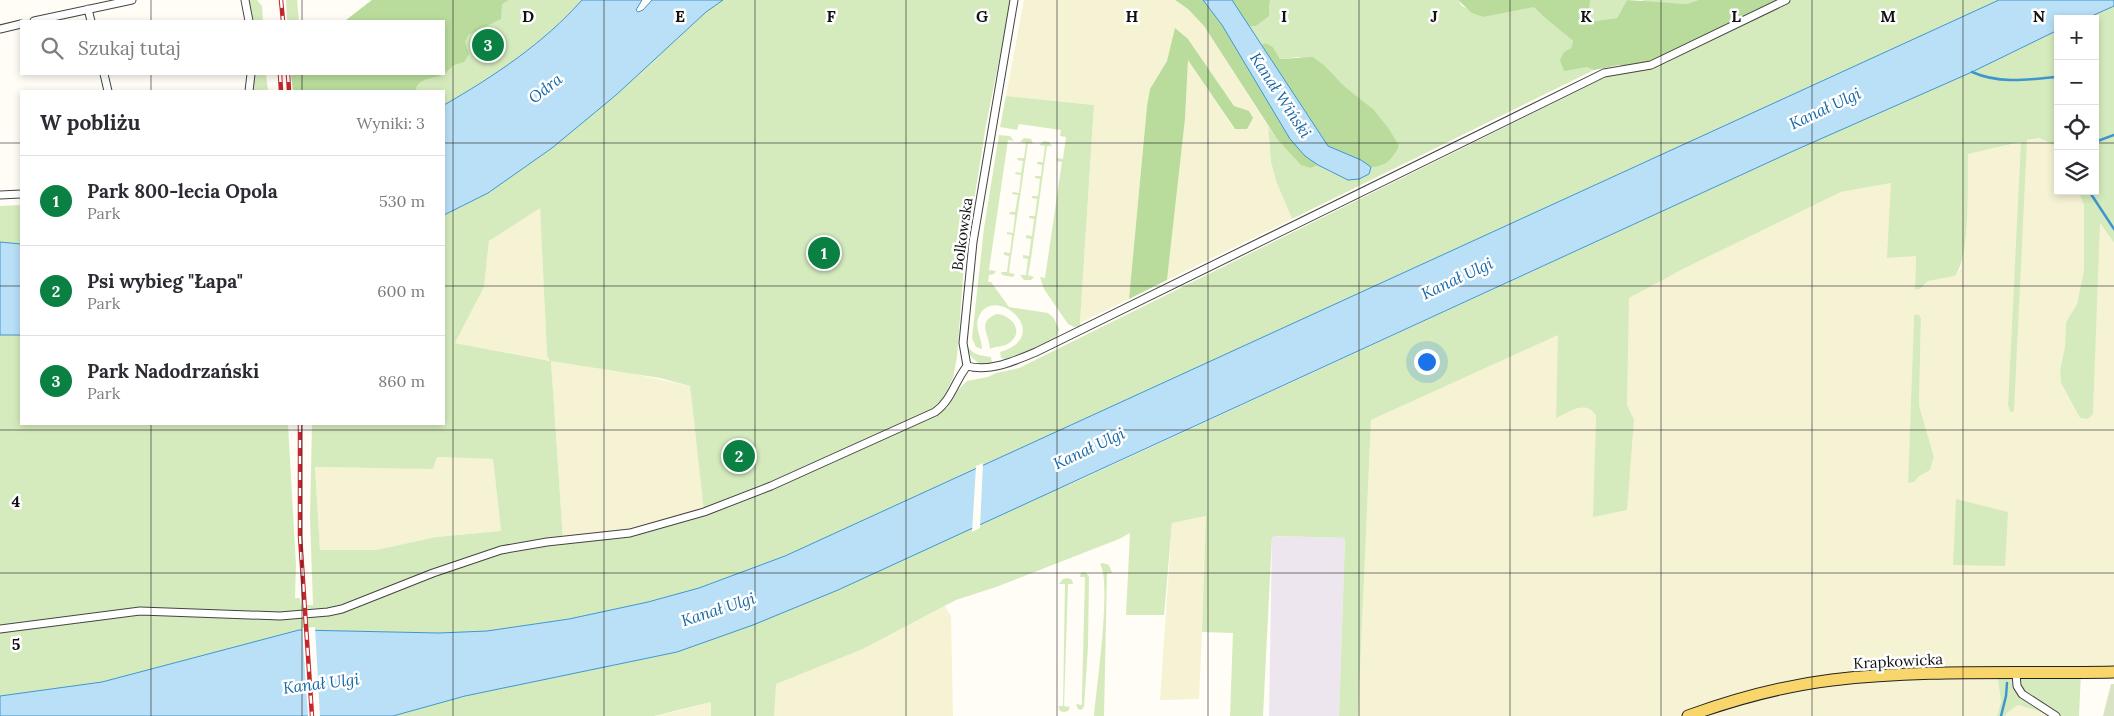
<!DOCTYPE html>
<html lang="pl">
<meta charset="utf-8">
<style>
body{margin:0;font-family:Lora,serif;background:#f7f7f7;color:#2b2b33}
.controls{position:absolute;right:15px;top:15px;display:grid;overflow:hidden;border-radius:0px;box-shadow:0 2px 8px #0003}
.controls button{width:45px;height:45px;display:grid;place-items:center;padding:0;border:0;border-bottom:1px solid #e1e1e2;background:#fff;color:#2b2b33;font:25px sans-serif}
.you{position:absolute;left:1426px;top:361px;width:18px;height:18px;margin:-12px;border:4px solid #fff;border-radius:50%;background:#1a73e8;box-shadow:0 0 0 8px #1a73e833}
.badge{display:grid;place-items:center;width:32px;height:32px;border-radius:50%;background:#0b8043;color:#fff;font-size:16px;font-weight:700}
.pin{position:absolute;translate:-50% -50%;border:2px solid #fff;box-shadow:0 1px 5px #0006}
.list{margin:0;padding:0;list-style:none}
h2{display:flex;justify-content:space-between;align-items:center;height:65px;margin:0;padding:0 20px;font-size:21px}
h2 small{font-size:16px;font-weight:400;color:#7c7c81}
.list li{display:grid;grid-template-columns:32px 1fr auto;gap:15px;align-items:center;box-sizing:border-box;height:90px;padding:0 20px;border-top:1px solid #e1e1e2}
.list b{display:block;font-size:19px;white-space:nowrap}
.list p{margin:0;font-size:16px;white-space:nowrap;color:#7c7c81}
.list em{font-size:16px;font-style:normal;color:#7c7c81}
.icon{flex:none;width:28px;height:28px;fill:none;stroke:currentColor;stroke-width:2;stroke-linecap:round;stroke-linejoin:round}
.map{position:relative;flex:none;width:2114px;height:716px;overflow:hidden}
.search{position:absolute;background:#fff;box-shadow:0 2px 8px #0003;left:20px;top:20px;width:425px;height:55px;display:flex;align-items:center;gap:12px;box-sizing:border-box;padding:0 18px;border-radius:0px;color:#7c7c81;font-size:19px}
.panel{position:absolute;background:#fff;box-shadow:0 2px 8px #0003;left:20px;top:90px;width:425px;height:335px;border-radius:0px}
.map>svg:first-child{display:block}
.industrial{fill:#eee6ef}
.farmland{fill:#f6f3d4;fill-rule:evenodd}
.green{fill:#d5ebbd;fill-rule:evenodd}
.forest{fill:#b9dc9c}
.cemetery{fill:#d9e3c4}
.water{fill:#b9e0f7;stroke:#3f96cf}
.pier{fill:#fffdf5}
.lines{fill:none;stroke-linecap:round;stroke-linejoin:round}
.stream{stroke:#3f96cf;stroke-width:2.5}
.street-casing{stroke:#444;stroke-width:9}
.primary-casing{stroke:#222;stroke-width:13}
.street{stroke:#fff;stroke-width:7}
.primary{stroke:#f9d66b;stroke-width:11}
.rail-casing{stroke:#c4262e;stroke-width:4.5}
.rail{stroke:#fff;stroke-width:2.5;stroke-dasharray:8;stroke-linecap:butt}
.grid{fill:none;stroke:#111;stroke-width:1;stroke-opacity:0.55}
.labels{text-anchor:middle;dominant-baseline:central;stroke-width:5;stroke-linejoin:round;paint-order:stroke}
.street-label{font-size:15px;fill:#111;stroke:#fff}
.water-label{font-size:16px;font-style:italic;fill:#1768a6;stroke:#fff}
.grid-label{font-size:16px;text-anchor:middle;font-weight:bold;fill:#111;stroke:#fff;stroke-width:5;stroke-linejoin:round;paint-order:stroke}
</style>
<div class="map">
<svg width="2114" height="716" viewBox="0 0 2114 716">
<rect width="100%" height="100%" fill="#fffdf5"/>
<path class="industrial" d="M1272,536L1345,538L1339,716H1269Z"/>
<path class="farmland" d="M1024,0H1175L1188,9L1204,26L1268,126L1271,162L1276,181L1292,219L1167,280L1185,119L1188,59L1234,129V106L1188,39L1170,52L1167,61L1150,89L1147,106L1129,299L1080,323L1094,105L1006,96Z
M2039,138L2058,147V191H2078L2084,205V270L2077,304L2066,322L2065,346L2060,371L2061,383L2080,418L2088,419L2093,413L2099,222L2114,243V672L1997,674L2001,702L1997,716H1358L1371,420L1559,334L1556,417L1581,407H1588L1593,410L1596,416L1594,517L1634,419L1627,405L1628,298L1685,268L1841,192L1891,183L1916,256L1915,290L1920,289L1928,281L1955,276L1961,268L1966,235L1968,154L2022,142L2008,405L2010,412L2027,140ZM1918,314L1921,319L1919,405L1934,457L1930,470L1908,483L1914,315Z
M540,207L547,355L690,386L704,512L659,526L563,540L551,361L455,343L484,287L489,241Z
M437,457L493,459L501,531L436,537L376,550H320L315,467L367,468Z
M1207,516L1199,699L1160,700L1172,523Z
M945,606L951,616L953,716H774L775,684L863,649Z
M711,702V716H654L677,711Z
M2018,705L2056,716H2005L2008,712Z"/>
<path class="green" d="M245,0H257L262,6L263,21H249Z
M286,0H297L299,21H287Z
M372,0H582C544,43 493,77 444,105V91H293L291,74H444V21H345Z
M723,0H1011L986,125L964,264L957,357L953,378L942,400V408H947L959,389L967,381L988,377L996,373L1019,368L1610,75L1786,0H1999L785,556L699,588L648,602L569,619L487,631L439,633L299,630L102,682L0,696V335H21V424H288L296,565L295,598H300L301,605H313L310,518L312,424H444V215L488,193L552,148L616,95L706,12ZM540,208L547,355L550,361L455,343L484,287L489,241ZM551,361L660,378L690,386L704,512L601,537L563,540ZM437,457L493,459L501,531L436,537L376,550H320L315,467L433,469Z
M1270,0H1458L1462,6L1484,17L1534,6L1545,18L1573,41L1571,48L1564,52L1594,70L1292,219L1276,181L1271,162L1268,126L1277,139L1311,168L1318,165L1333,173L1369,174L1371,167C1386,167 1393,159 1399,146L1326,67L1299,57L1280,59L1273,47L1266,43L1261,45L1248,27L1256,26L1270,9Z
M1590,0H1627L1617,18L1594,21L1589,16Z
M1643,0H1698L1687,4L1643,2Z
M2114,6V243L2100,223L2093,414L2088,419L2080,418L2061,383L2060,371L2065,346L2066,322L2077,304L2084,270V205L2078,191H2095V19H2085Z
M2058,30V147L2039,138L2027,140L2014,411L2010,412L2008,405L2021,142L1968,154C1967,183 1971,255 1955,276L1928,281L1920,289L1915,290L1916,256L1887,258L1891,183L1841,192L1685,268L1629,298L1627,405L1634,419L1627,510L1593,517L1596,416C1587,399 1570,412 1556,418L1558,335L1371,420L1358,716H1339L1345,538L1276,536L1272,537L1263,716H1230L1233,633L1202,632L1206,516L1172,523L1164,615H1126L1130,533L1119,539L996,587L956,600L863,649L776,684L774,716H711V702L654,716H393L465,696L677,652L1082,479L1791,152L1972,72Z
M251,74H266L268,91H249Z
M1006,96L1094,105L1080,322L1081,327H1074L1068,324L1044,289L1040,277L1045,278L1062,162L1057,161V158L1063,159L1066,137L1060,136L1061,130L1019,124L1017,130L1000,127Z
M999,135L1010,136L1014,141L1008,140L989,270L996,271L994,274L989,275L988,282H991L1009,307L1048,313L1053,317L1059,329C1058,333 1057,336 1054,339C1045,348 1012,362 1001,358L1000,352C1057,335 991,280 978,319C975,330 982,338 982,349L976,347L972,338L984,228Z
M1024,138L1031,139L1033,144L1028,143L1010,264L1009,273L1015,274L1013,277L1002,275L1001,272H1007L1009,256L1004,255V252L1010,253L1012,235L1007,234V232L1013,233L1015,215L1009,214L1010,212H1015L1018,195L1012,194L1013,192L1019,193L1021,175L1015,174L1016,172L1021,173L1023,161L1017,160L1018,158H1024L1026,143L1020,142Z
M1044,141L1049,142L1052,146H1047L1030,265L1028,275L1034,277L1031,280H1024L1020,275H1026L1028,259L1023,258V255L1029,256L1031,239L1026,238V235L1032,236L1034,219L1029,218V216H1035L1037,199L1032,198V196H1038L1040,179L1035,178V176H1041L1042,165L1037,164V162H1043L1045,146L1039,145Z
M21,205V244L0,242V206Z
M997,314C1012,315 1025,332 1009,343C1004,347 996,346 990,349C989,333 976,322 997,314Z
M1918,314L1921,318L1919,405L1934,457L1930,470L1918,477L1914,482L1908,483L1914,315Z
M966,340C970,355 978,355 991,357L992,363L980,364C969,356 967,353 966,340Z
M1956,499L2008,512L2005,566L1953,565Z
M1103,563L1109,565L1112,573H1107L1104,716H1094C1096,691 1112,581 1100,564Z
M1085,572L1089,576L1088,647L1084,707L1081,710L1078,709L1076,704L1082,705V696L1085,577H1080L1081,573Z
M1068,578L1072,580L1073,584H1068L1064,706L1070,707L1068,711L1064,712L1060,711L1058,706H1063L1065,584H1059L1063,579Z
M2081,672L2079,716H2056L2018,705L2008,712L2005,716H1997L2001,702L1997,673Z"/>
<path class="forest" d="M372,0H509L502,4L501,19L468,35L465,42L469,54L464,62L454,65L444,74V21H345Z
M1175,0H1203L1222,25L1305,156L1318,165L1311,168L1301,165L1277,139L1204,26L1188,9Z
M1232,0H1270L1269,16L1256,26L1248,27Z
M1458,0H1590L1589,16L1594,21L1617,18L1627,0L1687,4L1698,0H1786L1672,57L1630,67L1619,65L1594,70L1587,67L1564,71L1560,60L1564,52L1571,48L1573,41L1545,18L1534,7L1484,17L1472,13Z
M1175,28L1188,39L1234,106L1249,111L1253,118L1247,129H1235L1188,60L1185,119L1167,280L1129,299L1147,106L1150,89L1167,61Z
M1266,43L1273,47L1280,59L1313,57L1326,67L1345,87L1374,110L1389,129L1399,146C1393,159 1386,167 1371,167L1361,160L1328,146L1261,45Z
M291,74H444C434,79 421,77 416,88L417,91H293Z"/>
<path class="cemetery" d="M2111,684H2114V716H2103Z"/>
<path class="water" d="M582,0H642L636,10L638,12L643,10L652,0H723L706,12L616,95L552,148L488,193L444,215V105C493,77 544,43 582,0Z
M1203,0H1232L1328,146L1361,160L1371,167L1369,174L1359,179L1348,180L1318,165L1305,156L1290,139L1222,25Z
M1999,0H2114V6L2085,19H2058V30L1972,72L1791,152L838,590L753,625L677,652L465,696L393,716H0V696L102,682L299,630L439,633L487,631L569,619L648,602L699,588L785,556Z
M0,242L21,244V335H0Z"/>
<path class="pier" d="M983,463L980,528L972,532L976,466Z
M315,627L320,716H308L302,628Z"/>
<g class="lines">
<path class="stream" d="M1972,72C1999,84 2027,80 2055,77L2058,79
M2095,142L2114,135
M2089,191L2114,229
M2001,716L2006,696L2007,683"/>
<defs>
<path id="street" d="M245,0L249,21
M1014,0L973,242L963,343L967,366C990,372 1015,361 1036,352L1604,73L1651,65L1786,0
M88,9L91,21
M34,21L132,0
M0,29L21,24
M104,74L108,91
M249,91L251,74
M0,195L21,194
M0,629L140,611L280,616L328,612L342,609L433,573L501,550L547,542L630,533L704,512L771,486L935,412C951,401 955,381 967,366
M2016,673L2017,686L2022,694L2056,716"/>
<path id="primary" d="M1688,716C1735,699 1783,686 1832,680C1926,669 2020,674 2114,672"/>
</defs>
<use href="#street" class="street-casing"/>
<use href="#primary" class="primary-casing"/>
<use href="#street" class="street"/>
<use href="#primary" class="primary"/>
<defs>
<path id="rail" d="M281,0L283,21
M280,74L281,91
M288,74L289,91
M300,424V536L312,716"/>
</defs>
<use href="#rail" class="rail-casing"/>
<use href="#rail" class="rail"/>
</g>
<path class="grid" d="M151,0V21M302,0V21M453,0V716M604,0V716M755,0V716M906,0V716M1057,0V716M1208,0V716M1359,0V716M1510,0V716M1661,0V716M1812,0V716M1963,0V716M151,74V91M302,74V91M0,143H21M444,143H2058M2095,143H2114M0,286H21M444,286H2114M151,424V716M302,424V716M0,430H2114M0,573H2114"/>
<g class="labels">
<g class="street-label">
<text transform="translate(962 234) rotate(-82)">Bolkowska</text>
<text transform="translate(1898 661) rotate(-3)">Krapkowicka</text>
</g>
<g class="water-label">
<text transform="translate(545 88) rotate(-38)">Odra</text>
<text transform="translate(1281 95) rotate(57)">Kanał Wiński</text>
<text transform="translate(1825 108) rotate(-25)">Kanał Ulgi</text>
<text transform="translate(1457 278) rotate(-25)">Kanał Ulgi</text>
<text transform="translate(1089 448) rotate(-25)">Kanał Ulgi</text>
<text transform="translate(718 609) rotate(-18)">Kanał Ulgi</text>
<text transform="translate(321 683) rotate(-7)">Kanał Ulgi</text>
</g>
</g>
<g class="grid-label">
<text x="528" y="22">D</text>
<text x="680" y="22">E</text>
<text x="831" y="22">F</text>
<text x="982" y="22">G</text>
<text x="1132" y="22">H</text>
<text x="1284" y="22">I</text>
<text x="1434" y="22">J</text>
<text x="1586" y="22">K</text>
<text x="1736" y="22">L</text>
<text x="1888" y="22">M</text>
<text x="2039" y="22">N</text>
<text x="16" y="507">4</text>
<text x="16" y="650">5</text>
</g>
</svg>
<div class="controls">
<button>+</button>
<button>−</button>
<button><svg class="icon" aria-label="locate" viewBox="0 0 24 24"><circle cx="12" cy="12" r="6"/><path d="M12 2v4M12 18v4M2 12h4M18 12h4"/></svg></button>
<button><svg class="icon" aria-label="layers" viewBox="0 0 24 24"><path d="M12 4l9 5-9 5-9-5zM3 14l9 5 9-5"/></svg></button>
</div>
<div class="you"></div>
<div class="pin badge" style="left:824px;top:253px">1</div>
<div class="pin badge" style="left:739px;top:456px">2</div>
<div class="pin badge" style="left:488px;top:45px">3</div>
<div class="search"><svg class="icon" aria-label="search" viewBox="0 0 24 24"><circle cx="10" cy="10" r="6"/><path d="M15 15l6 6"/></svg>Szukaj tutaj</div>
<section class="panel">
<h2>W pobliżu<small>Wyniki: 3</small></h2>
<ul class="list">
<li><span class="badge">1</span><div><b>Park 800-lecia Opola</b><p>Park</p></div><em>530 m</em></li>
<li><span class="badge">2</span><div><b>Psi wybieg &quot;Łapa&quot;</b><p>Park</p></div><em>600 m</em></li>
<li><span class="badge">3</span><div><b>Park Nadodrzański</b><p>Park</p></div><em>860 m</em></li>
</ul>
</section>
</div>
